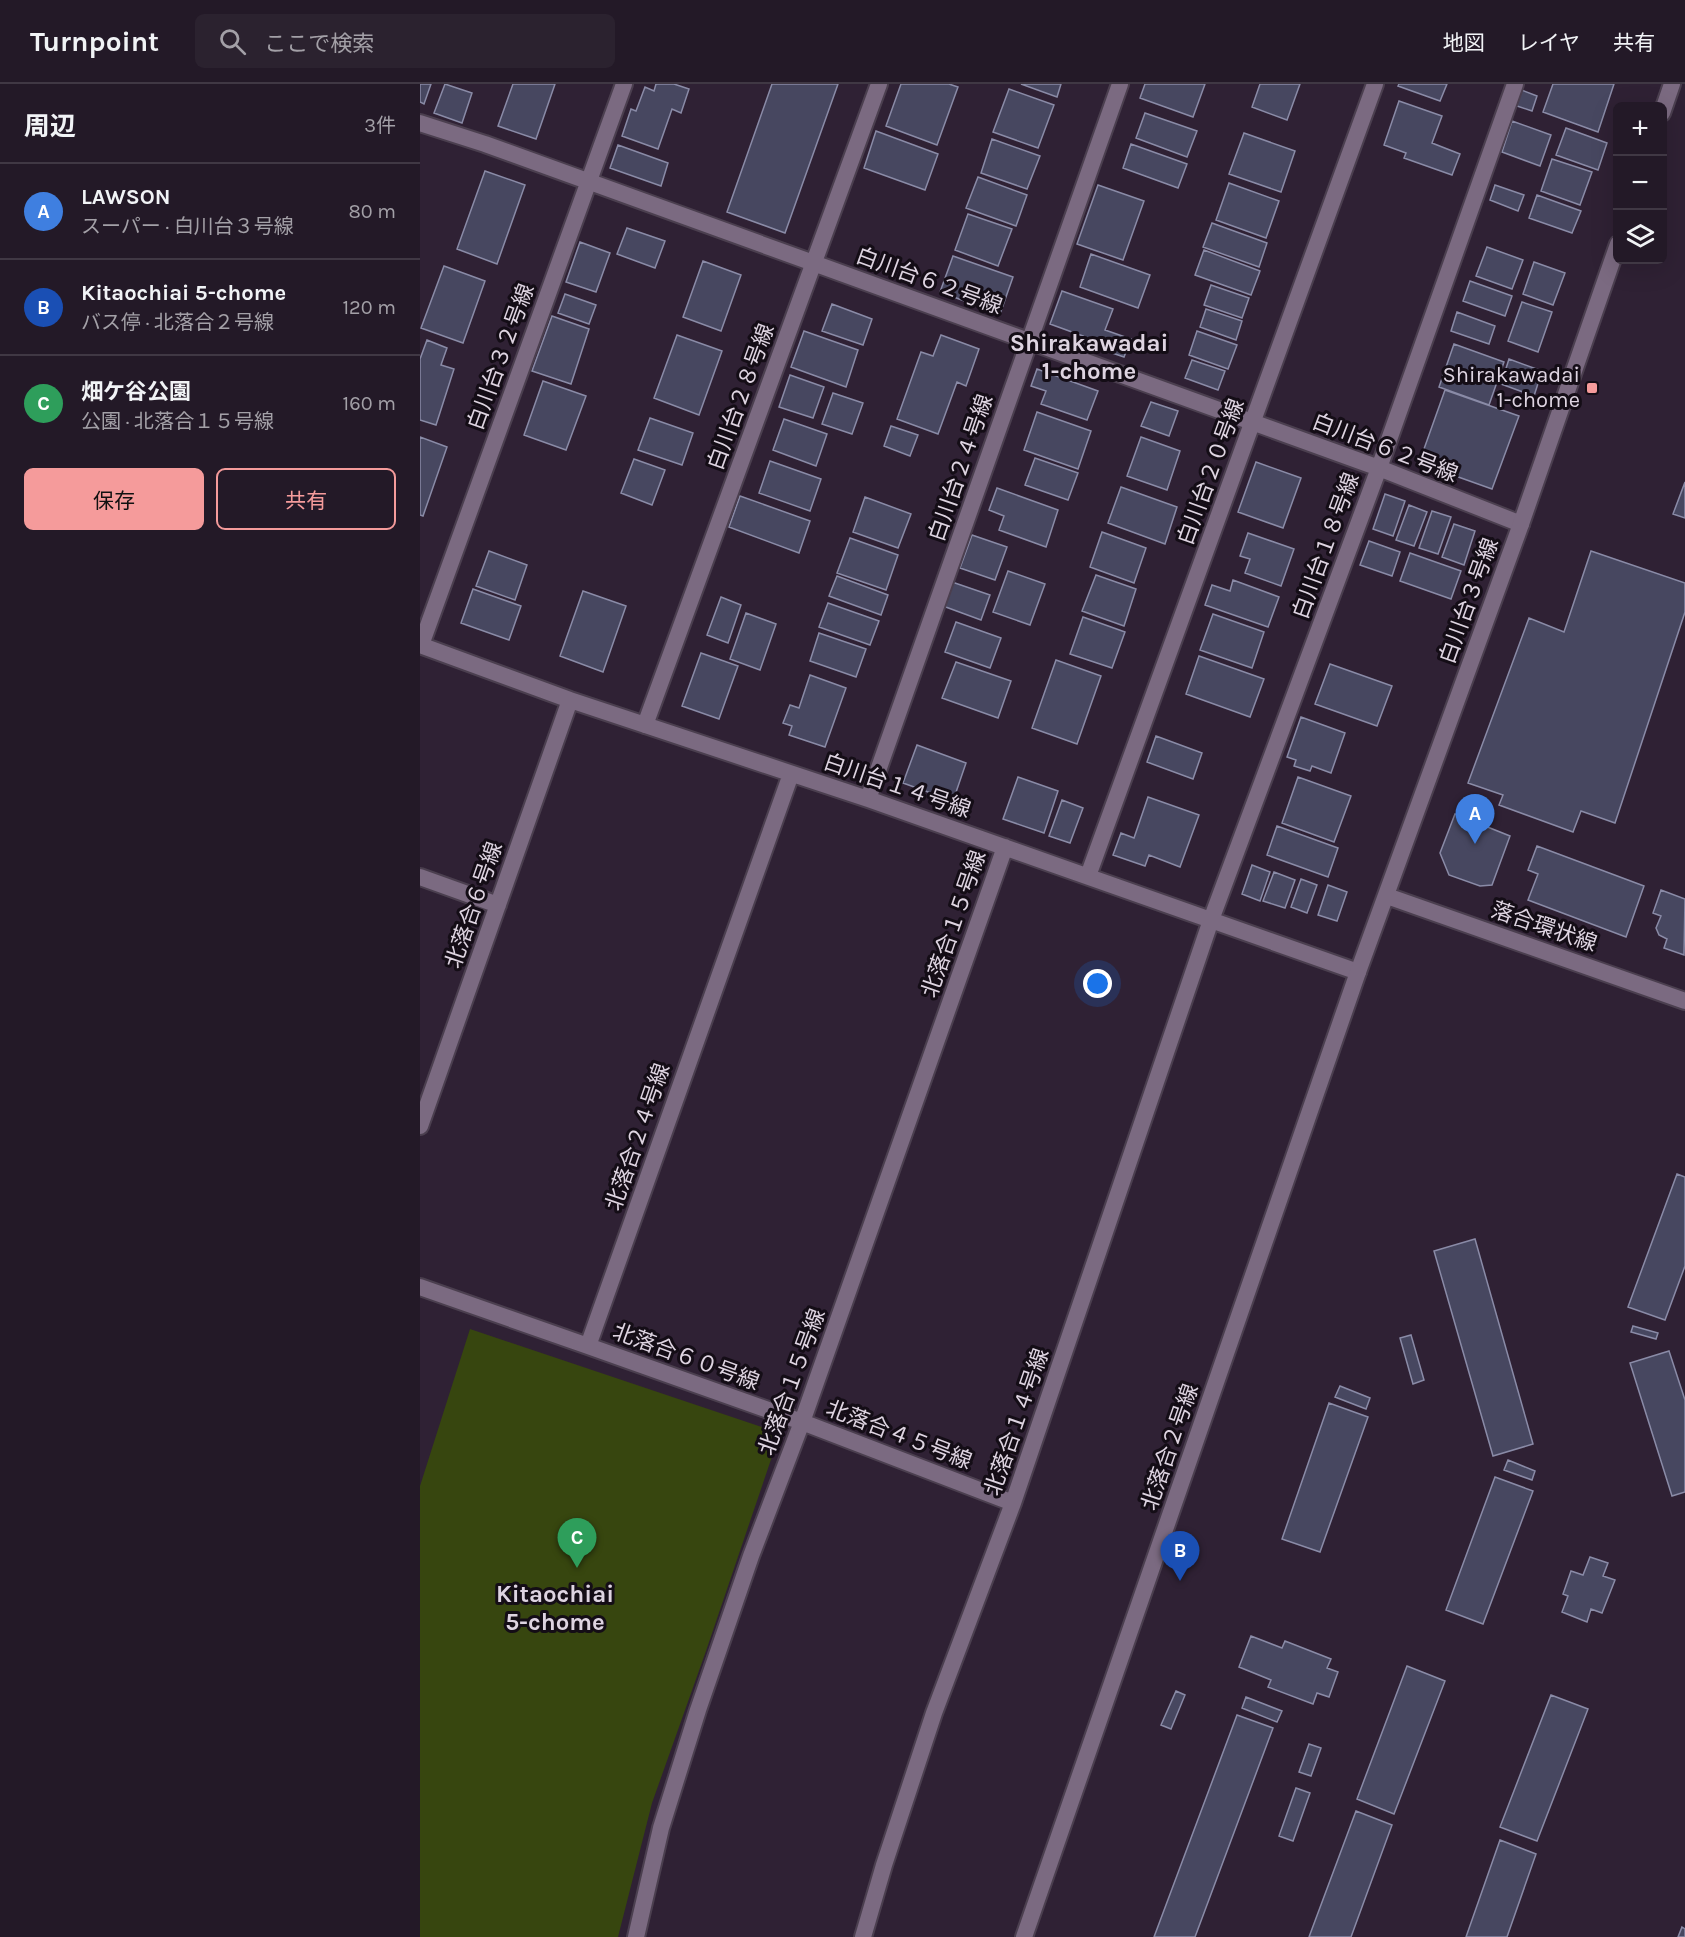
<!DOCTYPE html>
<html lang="ja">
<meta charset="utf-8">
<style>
body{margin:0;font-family:Karla,"Noto Sans JP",sans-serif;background:#2b222f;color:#f1f3f6}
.controls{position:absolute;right:18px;top:18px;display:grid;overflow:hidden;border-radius:9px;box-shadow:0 6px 24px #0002}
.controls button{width:54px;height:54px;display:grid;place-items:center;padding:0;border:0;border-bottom:2px solid #403844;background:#231927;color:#f1f3f6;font:30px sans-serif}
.you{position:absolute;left:678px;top:900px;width:21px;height:21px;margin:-15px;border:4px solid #fff;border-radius:50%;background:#1a73e8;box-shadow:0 0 0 9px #1a73e833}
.badge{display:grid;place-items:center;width:39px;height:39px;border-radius:50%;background:#f59b9b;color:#fff;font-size:20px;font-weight:700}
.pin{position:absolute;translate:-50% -50px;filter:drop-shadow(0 2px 3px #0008)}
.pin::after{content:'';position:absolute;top:32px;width:21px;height:18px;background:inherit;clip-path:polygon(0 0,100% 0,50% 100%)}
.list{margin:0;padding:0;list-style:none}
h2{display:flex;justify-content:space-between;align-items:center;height:78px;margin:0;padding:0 24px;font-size:26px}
h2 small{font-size:20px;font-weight:400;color:#a3a0a7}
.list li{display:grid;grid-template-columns:39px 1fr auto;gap:18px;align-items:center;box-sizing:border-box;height:96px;padding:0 24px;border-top:2px solid #403844}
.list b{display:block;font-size:22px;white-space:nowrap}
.list p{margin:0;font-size:20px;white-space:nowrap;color:#a3a0a7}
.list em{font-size:20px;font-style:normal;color:#a3a0a7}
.actions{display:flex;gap:12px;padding:18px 24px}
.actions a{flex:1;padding:14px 0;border:2px solid #f59b9b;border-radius:9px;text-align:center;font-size:21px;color:#f59b9b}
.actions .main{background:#f59b9b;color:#111}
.icon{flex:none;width:33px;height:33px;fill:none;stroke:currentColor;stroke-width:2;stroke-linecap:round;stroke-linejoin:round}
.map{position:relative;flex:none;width:1265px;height:1853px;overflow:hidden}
header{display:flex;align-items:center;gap:36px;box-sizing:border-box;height:84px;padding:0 30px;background:#231927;border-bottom:2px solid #403844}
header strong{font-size:28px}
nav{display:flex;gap:33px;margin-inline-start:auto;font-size:21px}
.search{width:420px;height:54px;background:#2b222f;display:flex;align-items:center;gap:15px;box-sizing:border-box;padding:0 21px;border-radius:9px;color:#a3a0a7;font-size:22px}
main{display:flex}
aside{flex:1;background:#231927}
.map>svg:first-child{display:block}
.green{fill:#37460f}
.building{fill:#474760;stroke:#8a8ba7;stroke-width:1.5}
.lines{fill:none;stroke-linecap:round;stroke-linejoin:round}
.minor-casing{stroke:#4b3f4f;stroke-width:20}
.tertiary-casing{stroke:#4b3f4f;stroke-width:20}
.minor{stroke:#7b6a81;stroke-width:16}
.tertiary{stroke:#7b6a81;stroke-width:16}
.poi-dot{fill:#f59b9b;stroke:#140d16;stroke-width:2}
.labels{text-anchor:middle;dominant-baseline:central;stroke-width:6;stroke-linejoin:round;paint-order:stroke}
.street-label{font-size:22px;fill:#ded4e1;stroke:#140d16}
.poi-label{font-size:22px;fill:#ded4e1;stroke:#140d16;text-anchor:end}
.neighbourhood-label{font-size:24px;font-weight:bold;fill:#ded4e1;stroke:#140d16}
</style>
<header>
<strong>Turnpoint</strong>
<div class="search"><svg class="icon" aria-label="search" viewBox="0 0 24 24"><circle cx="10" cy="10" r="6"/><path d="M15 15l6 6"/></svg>ここで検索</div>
<nav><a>地図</a><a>レイヤ</a><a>共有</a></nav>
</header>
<main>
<aside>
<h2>周辺<small>3件</small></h2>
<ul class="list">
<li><span class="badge" style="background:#3f7fe0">A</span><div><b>LAWSON</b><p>スーパー · 白川台３号線</p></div><em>80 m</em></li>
<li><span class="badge" style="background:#1a4fb4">B</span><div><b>Kitaochiai 5-chome</b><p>バス停 · 北落合２号線</p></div><em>120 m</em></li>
<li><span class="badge" style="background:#2e9e5b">C</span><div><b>畑ケ谷公園</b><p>公園 · 北落合１５号線</p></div><em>160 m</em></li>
</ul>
<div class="actions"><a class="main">保存</a><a>共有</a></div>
</aside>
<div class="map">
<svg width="1265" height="1853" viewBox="0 0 1265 1853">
<rect width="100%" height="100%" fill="#2f2134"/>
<path class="green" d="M50,1245L360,1349L286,1567L232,1719L198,1853H0V1402Z"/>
<path class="building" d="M0,0H11L4,20L0,18Z
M25,0L52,9L42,39L14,29Z
M93,0H135L116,55L78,42Z
M236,0H254L269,5L261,29L252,25L238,65L202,52L211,25L216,27L225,3L234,7Z
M352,0H418L365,149L307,128Z
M481,0H529L538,3L517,61L466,42Z
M601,0H641L637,13Z
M725,0H785L773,33L720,14Z
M840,0H880L867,36L832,23Z
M979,0H1027L1020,17L978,2Z
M1133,0H1194L1178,48L1123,28Z
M589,5L634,21L618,64L573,48Z
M1099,5L1117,12L1112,27L1094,21Z
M979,17L1022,32L1012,59L1040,70L1032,91L984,74L986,69L964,61Z
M725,29L777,47L767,73L716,54Z
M1092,37L1131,51L1120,82L1082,68Z
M1146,44L1187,59L1178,86L1136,71Z
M456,47L518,70L505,106L444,84Z
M824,49L875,67L861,108L809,90Z
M572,55L620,72L607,105L561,89Z
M711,60L767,80L758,104L703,84Z
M198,61L248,79L241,102L190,84Z
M1132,75L1172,88L1160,121L1121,107Z
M65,87L105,101L77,180L37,165Z
M558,93L607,111L596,142L546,124Z
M809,99L859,117L846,154L796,136Z
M678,101L724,117L703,176L657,160Z
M1075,101L1104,111L1098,127L1070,116Z
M1117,111L1161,127L1152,149L1109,134Z
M548,130L592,145L578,182L535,166Z
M792,139L847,159L839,183L783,163Z
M207,144L245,157L235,184L197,170Z
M160,158L190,169L176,208L146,198Z
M1067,163L1103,176L1092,205L1056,192Z
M784,166L840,187L831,211L775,191Z
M671,170L730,191L718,224L660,203Z
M533,172L593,193L580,230L520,208Z
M283,177L321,191L301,247L263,233Z
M1114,178L1145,189L1133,221L1103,210Z
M24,182L65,197L43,259L1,244Z
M1050,197L1092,212L1085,232L1043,217Z
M791,201L829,214L822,234L784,221Z
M642,207L693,225L685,246L711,255L704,273L660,258L663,252L630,240Z
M145,210L176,221L169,240L138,229Z
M1102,218L1132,228L1118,268L1088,257Z
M412,220L452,235L443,261L402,247Z
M786,225L822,237L816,256L780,243Z
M1037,228L1075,242L1069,260L1031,247Z
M132,232L169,245L151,300L112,287Z
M384,247L438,266L426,303L371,283Z
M777,247L817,261L808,285L769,271Z
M257,251L302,267L279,331L234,314Z
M521,251L559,265L546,302L537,298L518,350L477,335L501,268L513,272Z
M7,256L27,264L21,281L34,285L16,341L0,336V275Z
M1034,260L1084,278L1069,321L1019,303Z
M1089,275L1122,287L1114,312L1081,300Z
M772,276L805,287L798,306L765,294Z
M617,285L678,307L667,336L621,320L626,307L611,302Z
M370,291L404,303L393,334L359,323Z
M123,297L166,312L146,366L104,351Z
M1025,306L1099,332L1072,405L999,379Z
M413,309L443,319L432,350L402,340Z
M731,318L758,327L749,352L721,342Z
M617,328L671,347L658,385L604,366Z
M230,334L273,349L262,381L218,366Z
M364,335L407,350L396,382L353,366Z
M471,342L498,351L490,372L464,362Z
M0,353L27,363L3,432L0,431Z
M721,353L760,367L747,406L707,392Z
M615,374L658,389L648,416L605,401Z
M214,375L245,386L232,421L201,409Z
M350,377L401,395L390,427L339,409Z
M836,378L881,394L863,444L818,428Z
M1265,398V434L1253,430Z
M701,403L757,423L745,460L688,439Z
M577,404L638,426L626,463L579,446L584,432L569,426Z
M965,410L985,417L973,452L953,445Z
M320,412L390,437L379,469L309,443Z
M445,413L491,430L478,464L433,448Z
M989,421L1007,428L994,462L976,456Z
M1012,427L1031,433L1018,470L999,464Z
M1034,440L1055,447L1044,481L1022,473Z
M682,448L726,464L714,499L670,483Z
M828,449L874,465L861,502L825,489L830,475L820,472Z
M552,451L587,463L575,496L540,484Z
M430,454L478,471L466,506L417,489Z
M949,457L980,468L972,492L940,481Z
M69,467L107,481L95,516L56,502Z
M1171,467L1265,499V528L1195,739L1161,727L1153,748L1079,721L1083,711L1048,699L1109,534L1144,548Z
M990,469L1041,487L1031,515L980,497Z
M588,487L625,500L610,541L573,528Z
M676,491L716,505L704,542L662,527Z
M417,492L468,511L461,531L409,512Z
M813,496L859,513L848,543L785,521L792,501L810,507Z
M532,498L570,511L561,536L523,522Z
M53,505L101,522L89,556L41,539Z
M163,507L206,522L183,588L140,572Z
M301,513L321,521L308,559L287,551Z
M408,519L459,537L450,561L399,543Z
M326,529L356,540L340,586L310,575Z
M793,530L844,548L832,584L780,566Z
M663,533L705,548L692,584L650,570Z
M536,538L581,554L570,584L525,568Z
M399,549L446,565L436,593L390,577Z
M281,569L318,582L299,635L262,622Z
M779,572L844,595L830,633L766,610Z
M636,576L681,592L657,660L612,644Z
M536,578L591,597L578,634L522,614Z
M910,580L972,602L957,642L895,620Z
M390,591L426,604L405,663L369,651L372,642L363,639L370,621L379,624Z
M881,633L925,649L911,689L892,682L890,687L874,682L876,676L867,673Z
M736,652L782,669L773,695L727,678Z
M497,661L546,679L533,717L483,699Z
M598,693L638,707L624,749L583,735Z
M878,693L931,712L914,758L862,739Z
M728,713L779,731L760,783L729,771L725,782L693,771L701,749L714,754Z
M642,716L663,724L650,759L629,752Z
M1035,730L1090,752L1072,801L1060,802L1029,791L1020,769Z
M857,742L918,764L908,793L847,771Z
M1117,762L1224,802L1206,853L1108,816L1118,790L1108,786Z
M832,781L850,788L840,817L822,810Z
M854,788L875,796L865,824L843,817Z
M881,795L897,801L887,829L871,823Z
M908,801L927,808L917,837L898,831Z
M1241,806L1265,815L1264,871L1244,864L1247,855L1239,851L1236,844L1241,832L1233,829Z
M1257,1090L1265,1093V1182L1245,1236L1208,1223Z
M1055,1155L1113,1360L1073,1372L1014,1167Z
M1213,1242L1238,1249L1236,1255L1211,1248Z
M991,1251L1004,1296L993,1300L980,1254Z
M1249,1267L1265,1316V1408L1252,1412L1210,1279Z
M920,1302L950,1314L946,1325L915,1313Z
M909,1319L948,1333L900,1468L862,1455Z
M1088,1376L1115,1387L1112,1396L1084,1386Z
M1075,1393L1113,1407L1063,1540L1026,1526Z
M1170,1473L1188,1479L1183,1492L1195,1496L1182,1529L1171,1525L1167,1538L1142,1528L1148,1512L1143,1510L1151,1487L1163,1491Z
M831,1552L862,1564L865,1557L911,1575L907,1584L918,1588L909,1613L897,1609L893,1620L848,1603L851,1596L819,1583Z
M987,1582L1025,1597L974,1730L937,1715Z
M756,1607L765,1611L751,1645L741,1641Z
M1131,1611L1168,1625L1117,1757L1080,1743Z
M826,1613L862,1627L857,1638L822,1624Z
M817,1631L853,1644L775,1853H734Z
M889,1660L901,1664L891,1692L879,1688Z
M876,1704L890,1709L873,1757L859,1752Z
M936,1727L972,1741L931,1853H889Z
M1080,1756L1116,1770L1087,1853H1046Z
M1262,1843L1265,1845V1853H1258Z"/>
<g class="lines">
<defs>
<path id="minor" d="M0,39L65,60L959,384L1101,440
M0,561L150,616L448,715L938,888
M1,561L204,0
M225,641L459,0
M448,715L700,0
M668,792L955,0
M0,793L78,821
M0,1042L150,616
M0,1203L168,1262L371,690
M168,1262L382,1338L593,1419
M216,1853L241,1744L278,1626L331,1472L382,1338L585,763
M443,1853L464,1781L514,1629L593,1419L791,836L959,384L1095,0"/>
<path id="tertiary" d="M1242,29L1252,0
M967,812L1265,917
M604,1853L938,888L1101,440L1198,160"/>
</defs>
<use href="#minor" class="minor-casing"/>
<use href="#tertiary" class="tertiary-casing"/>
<use href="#minor" class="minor"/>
<use href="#tertiary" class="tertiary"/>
</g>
<rect class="poi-dot" x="1166" y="298" width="12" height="12" rx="3"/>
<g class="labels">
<g class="street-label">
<text transform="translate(509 197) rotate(20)">白川台６２号線</text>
<text transform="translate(81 273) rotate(-70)">白川台３２号線</text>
<text transform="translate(321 313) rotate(-70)">白川台２８号線</text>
<text transform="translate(965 364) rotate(21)">白川台６２号線</text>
<text transform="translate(541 384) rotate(-71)">白川台２４号線</text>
<text transform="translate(791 388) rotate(-70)">白川台２０号線</text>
<text transform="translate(906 462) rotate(-70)">白川台１８号線</text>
<text transform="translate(1049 517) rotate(-70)">白川台３号線</text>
<text transform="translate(477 702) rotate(19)">白川台１４号線</text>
<text transform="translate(54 821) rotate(-71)">北落合６号線</text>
<text transform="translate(534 840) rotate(-71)">北落合１５号線</text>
<text transform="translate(1124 843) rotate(19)">落合環状線</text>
<text transform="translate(218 1053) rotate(-71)">北落合２４号線</text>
<text transform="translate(266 1273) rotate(20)">北落合６０号線</text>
<text transform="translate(372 1298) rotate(-70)">北落合１５号線</text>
<text transform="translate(597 1338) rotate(-71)">北落合１４号線</text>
<text transform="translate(479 1351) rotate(21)">北落合４５号線</text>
<text transform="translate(750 1363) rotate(-71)">北落合２号線</text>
</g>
<g class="poi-label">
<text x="1160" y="291">Shirakawadai<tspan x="1160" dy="25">1-chome</tspan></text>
</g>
<g class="neighbourhood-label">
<text x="669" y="259">Shirakawadai<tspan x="669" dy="28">1-chome</tspan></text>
<text x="135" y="1510">Kitaochiai<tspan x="135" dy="28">5-chome</tspan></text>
</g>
</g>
</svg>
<div class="controls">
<button>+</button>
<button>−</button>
<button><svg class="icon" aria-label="layers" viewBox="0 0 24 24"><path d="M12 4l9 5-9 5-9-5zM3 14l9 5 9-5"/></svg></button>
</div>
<div class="you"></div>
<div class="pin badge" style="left:1055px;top:760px;background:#3f7fe0">A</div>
<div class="pin badge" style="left:760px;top:1497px;background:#1a4fb4">B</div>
<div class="pin badge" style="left:157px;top:1484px;background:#2e9e5b">C</div>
</div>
</main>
